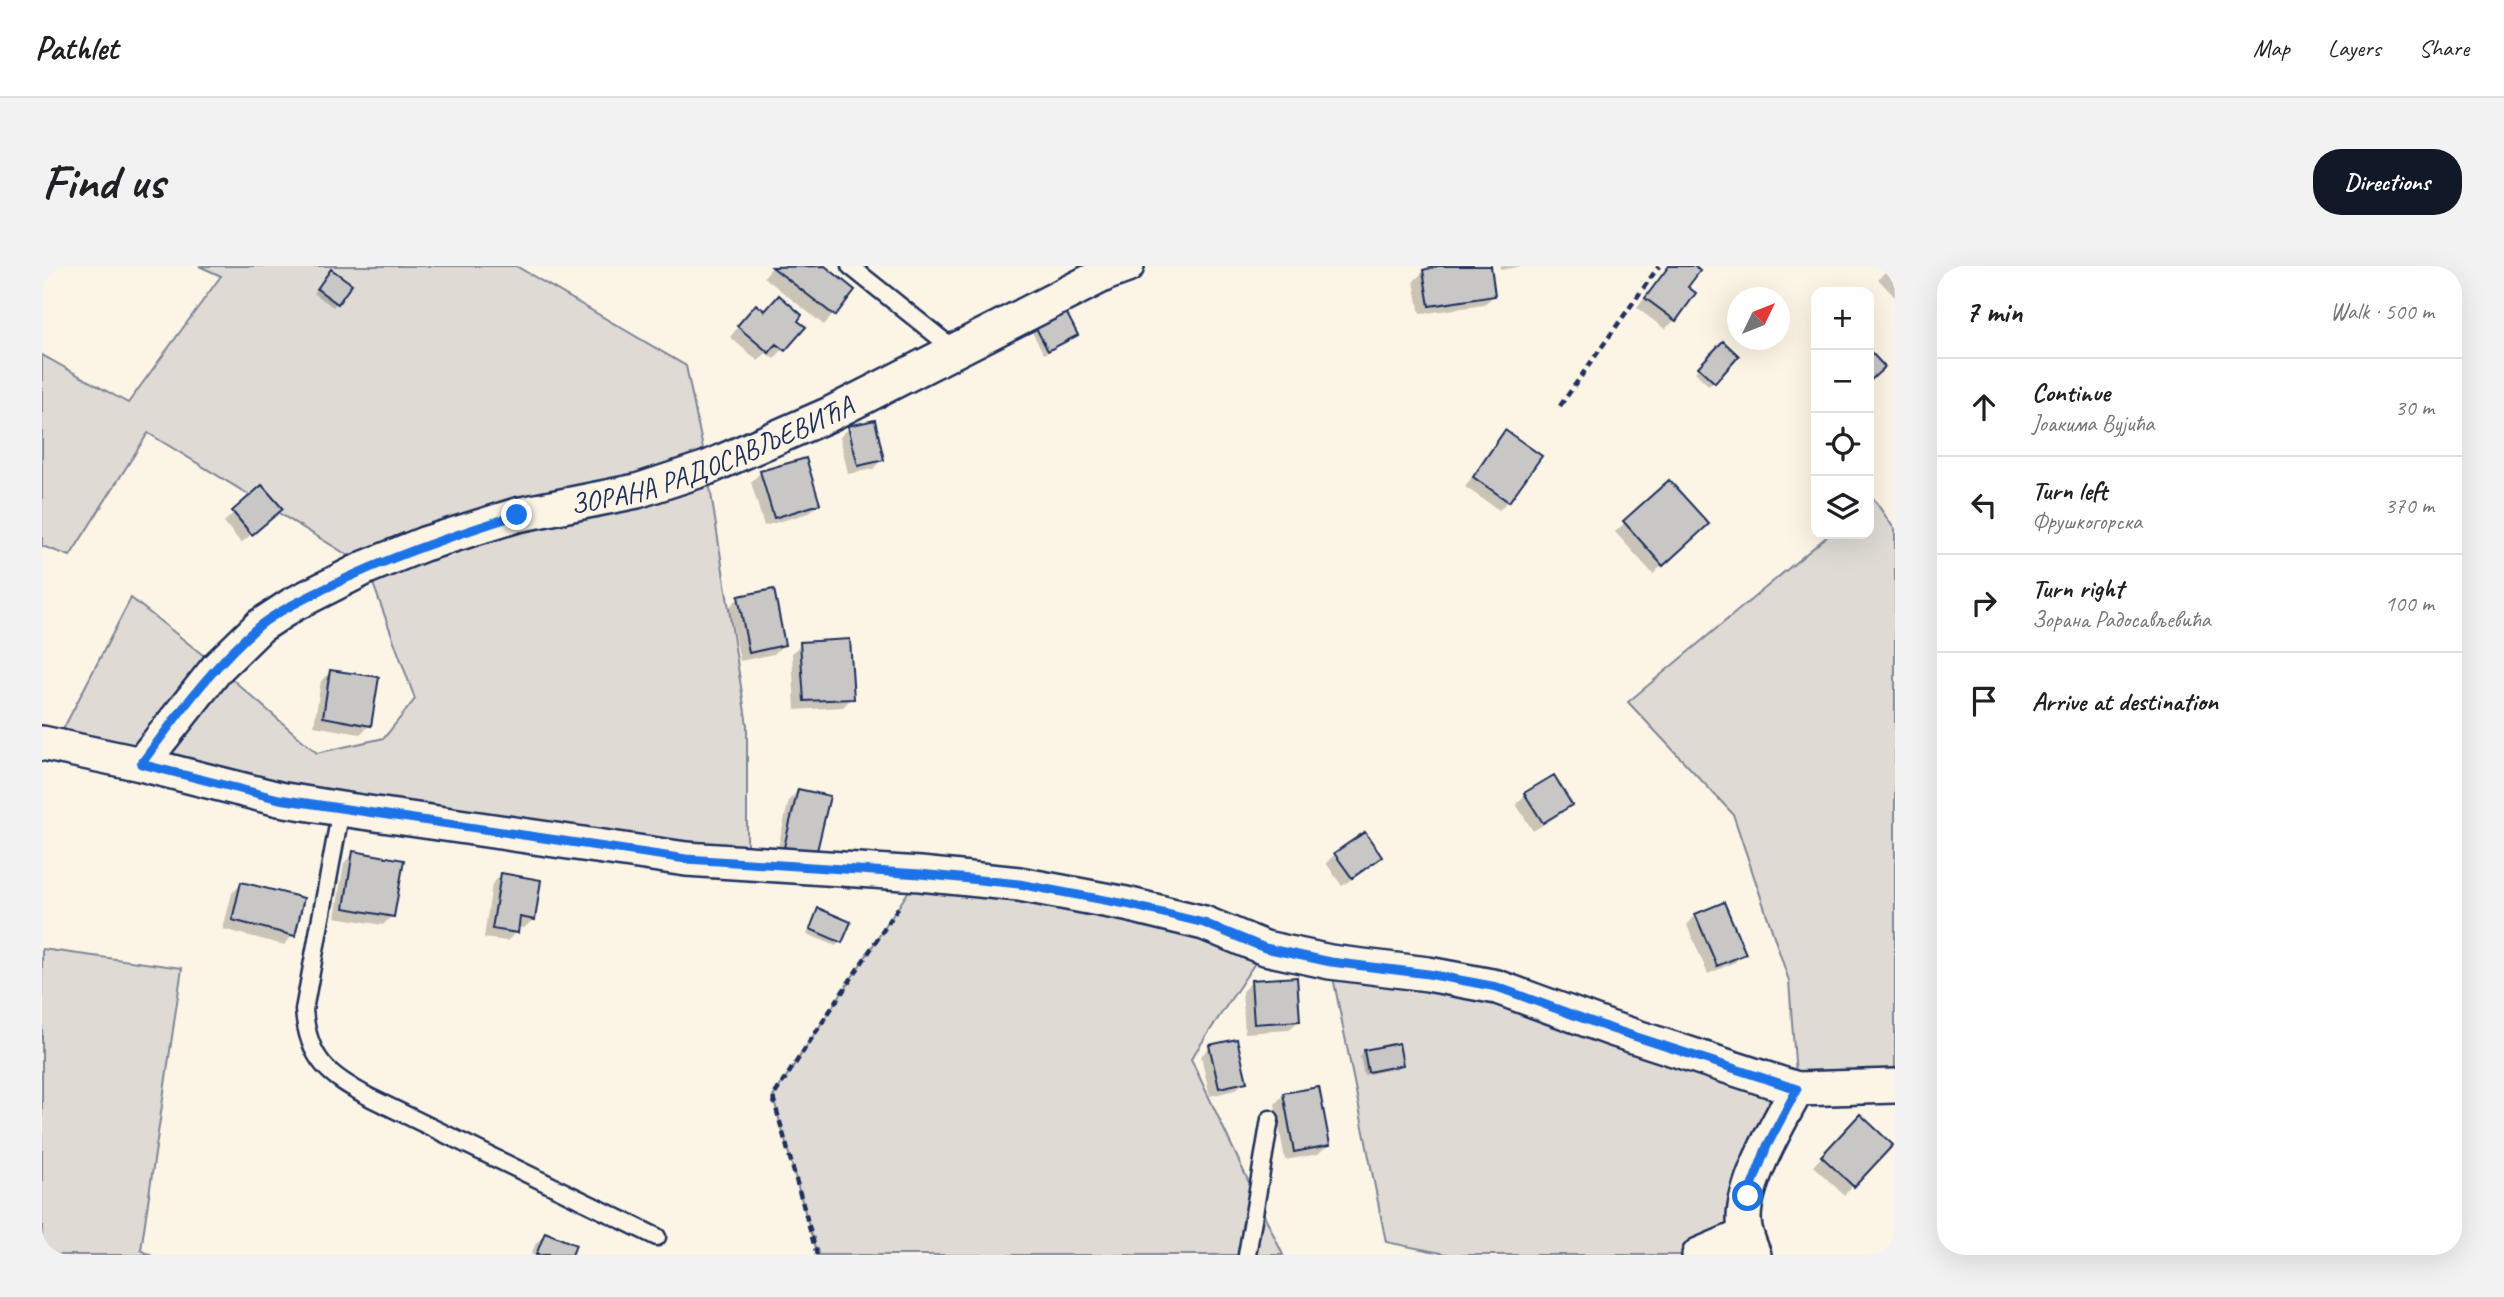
<!DOCTYPE html>
<meta charset="utf-8">
<style>
body{margin:0;font-family:Caveat,sans-serif;background:#f2f2f2;color:#202124}
.controls{position:absolute;right:21px;top:21px;display:grid;overflow:hidden;border-radius:14px;box-shadow:0 7px 28px #0002}
.controls button{width:63px;height:63px;display:grid;place-items:center;padding:0;border:0;border-bottom:2px solid #e0e0e0;background:#fff;color:#202124;font:35px sans-serif}
.compass{position:absolute;left:1685px;top:21px;width:63px;height:63px;border-radius:50%;background:#fff;box-shadow:0 7px 28px #0002;rotate:47deg}
.stop{position:absolute;width:21px;height:21px;margin:-16px;border:5px solid #1a73e8;border-radius:50%;background:#fff}
.stop.end{background:#1a73e8;border-color:#fff;box-shadow:0 2px 7px #0008}
.list{margin:0;padding:0;list-style:none}
h2{display:flex;justify-content:space-between;align-items:center;height:91px;margin:0;padding:0 28px;font-size:30px}
h2 small{font-size:23px;font-weight:400;color:#757577}
.list li{display:grid;grid-template-columns:46px 1fr auto;gap:21px;align-items:center;box-sizing:border-box;height:98px;padding:0 28px;border-top:2px solid #e0e0e0}
.list b{display:block;font-size:26px;white-space:nowrap}
.list p{margin:0;font-size:23px;white-space:nowrap;color:#757577}
.list em{font-size:23px;font-style:normal;color:#757577}
.icon{flex:none;width:38px;height:38px;fill:none;stroke:currentColor;stroke-width:2;stroke-linecap:round;stroke-linejoin:round}
.map{position:relative;flex:none;width:1853px;height:989px;overflow:hidden;border-radius:28px}
header{display:flex;align-items:center;gap:42px;box-sizing:border-box;height:98px;padding:0 35px;background:#fff;border-bottom:2px solid #e0e0e0}
header strong{font-size:33px}
nav{display:flex;gap:38px;margin-inline-start:auto;font-size:24px}
.intro{display:flex;align-items:center;justify-content:space-between;box-sizing:border-box;height:168px;padding:0 42px}
h1{margin:0;font-size:49px}
.button{padding:18px 32px;border-radius:28px;background:#111827;color:#fff;font-size:24px;font-weight:700}
main{display:flex;gap:42px;padding:0 42px}
aside{flex:1;background:#fff;border-radius:28px;box-shadow:0 7px 28px #0002}
.map>svg:first-child{display:block}
.green{fill:#dfdbd4;stroke:#7d8599;stroke-width:2}
.shadow{fill:#0003}
.building{fill:#c8c7c6;stroke:#1b2f5e;stroke-width:2}
.lines{fill:none;stroke-linecap:round;stroke-linejoin:round}
.lane-casing{stroke:#1b2f5e;stroke-width:21}
.street-casing{stroke:#1b2f5e;stroke-width:38}
.path{stroke:#1b2f5e;stroke-width:4.5;stroke-dasharray:7 5;stroke-linecap:butt}
.lane{stroke:#fcf5e5;stroke-width:16}
.street{stroke:#fcf5e5;stroke-width:33}
.route{stroke:#1a73e8;stroke-width:9}
.labels{text-anchor:middle;dominant-baseline:central;stroke-width:7;stroke-linejoin:round;paint-order:stroke}
.street-label{font-size:28px;fill:#1b2f5e;stroke:#fcf5e5}
</style>
<header>
<strong>Pathlet</strong>
<nav><a>Map</a><a>Layers</a><a>Share</a></nav>
</header>
<div class="intro"><h1>Find us</h1><a class="button">Directions</a></div>
<main>
<div class="map">
<svg width="1853" height="989" viewBox="0 0 1853 989">
<rect width="100%" height="100%" fill="#fcf5e5"/>
<filter id="ink" filterUnits="userSpaceOnUse"><feTurbulence type="fractalNoise" baseFrequency=".0143" numOctaves="2"/><feDisplacementMap in="SourceGraphic" scale="14" xChannelSelector="R" yChannelSelector="G"/><feConvolveMatrix kernelMatrix="1 2 1 2 8 2 1 2 1" color-interpolation-filters="sRGB"/></filter>
<g filter="url(#ink)">
<path class="green" d="M157,0H474L644,100L665,202L705,459V598L13,479L89,332L176,401L275,487L342,472L373,433L325,301L106,167L28,290L0,280V89L86,137L179,10Z
M1831,232L1853,264V820L1755,823L1725,880L1712,989H1409L1344,976L1288,696L1386,708L1755,823L1747,715L1691,548L1586,436L1788,268H1827V236Z
M878,608L1223,682L1149,793L1241,989H775L731,831Z
M0,683L140,702L99,984L108,989H0Z"/>
<path class="shadow" d="M731,0H780L811,25L782,59L722,11Z
M1386,0H1447L1452,29L1442,39L1378,48L1372,15L1382,5H1387Z
M1458,0H1480L1459,4Z
M1627,0H1649L1633,54L1623,63L1595,42Z
M1849,0H1853V31L1836,13Z
M285,10L295,37L291,41L272,27Z
M722,47L754,55L761,61L732,93L724,87L716,95L688,71L705,50Z
M994,62L1034,69L1002,88L990,66Z
M1681,77L1695,90L1667,120L1653,106Z
M807,162L840,193L831,203L806,208L798,171Z
M1463,167L1466,235L1457,244L1423,221L1454,176Z
M763,194L776,238L767,247L722,260L709,216L718,207Z
M1627,216L1655,267L1611,308L1573,266Z
M220,221L229,252L199,277L182,256Z
M697,332L741,379L732,388L698,395L687,341Z
M759,378L810,432L801,441L753,444L750,387Z
M288,406L328,459L318,468L272,460L279,415Z
M757,524L772,588L734,590L747,534Z
M1483,529L1528,538L1519,548L1491,565L1474,538Z
M312,587L350,650L341,659L293,651L302,597Z
M1293,588L1338,591L1328,600L1300,620L1284,597Z
M459,609L492,653L482,662L475,661L474,666L465,675L442,672L450,618Z
M200,618L251,669L242,679L181,663L190,627Z
M777,645L798,676L794,680L765,668L773,649Z
M1654,649L1702,687L1693,696L1666,708L1645,659Z
M1210,716L1256,755L1247,764L1203,767L1200,725Z
M1168,781L1203,815L1193,824L1168,830L1159,790Z
M1322,786L1359,798L1355,802L1322,809L1318,790Z
M1242,828L1286,879L1276,888L1243,894L1233,838Z
M1818,851L1849,879L1802,929L1771,900Z
M504,968L528,989H489L494,977Z"/>
<path class="building" d="M783,0L813,24L793,50L730,1Z
M1396,0H1449L1453,30L1387,40L1381,4Z
M1627,0H1652L1658,5L1646,21L1654,27L1634,55L1603,32Z
M289,3L310,18L296,38L275,23Z
M737,29L760,49L756,55L764,61L743,85L734,78L727,87L695,60L714,38L723,45Z
M1023,44L1036,69L1006,85L993,60Z
M1681,75L1697,90L1673,117L1656,101Z
M1827,84L1843,101L1827,116Z
M833,154L842,194L816,200L806,160Z
M1463,164L1500,190L1467,236L1431,211Z
M764,192L778,238L732,252L718,205Z
M1627,214L1667,258L1621,300L1581,255Z
M220,219L241,243L210,269L190,245Z
M732,323L743,379L707,387L696,330Z
M808,373L812,433L762,435L758,376Z
M288,404L337,411L329,460L281,451Z
M1512,509L1530,539L1501,557L1482,527Z
M756,523L788,530L774,589L742,581Z
M1323,566L1340,591L1310,612L1292,587Z
M311,585L362,594L352,651L302,642Z
M459,607L499,614L493,654L478,651L476,667L450,663Z
M199,616L262,632L253,670L190,654Z
M1682,636L1704,688L1675,700L1653,648Z
M776,642L809,656L800,677L768,663Z
M1255,711L1258,755L1212,758L1209,714Z
M1195,773L1205,816L1177,822L1167,779Z
M1357,777L1361,799L1326,806L1322,784Z
M1277,821L1288,879L1252,886L1241,827Z
M1818,848L1851,879L1812,921L1779,890Z
M503,966L534,979L530,989H494Z"/>
<g class="lines">
<defs>
<path id="lane" d="M808,0L913,84
M299,543L262,744C266,794 287,810 329,832L615,971
M1205,989L1228,853"/>
<g id="street">
<path d="M0,477L99,498L237,533L299,543L644,593L878,608L977,618L1084,638L1162,657L1223,682L1288,696L1386,708L1455,721L1570,763L1755,823L1853,820"/>
<path id="s1" d="M99,498L176,401L218,360L250,339L325,301L382,278L475,249L595,225L665,202L788,148L1063,8L1085,0"/>
<path d="M1657,989L1704,969"/>
<path d="M1712,989C1707,977 1702,966 1702,953C1702,915 1737,856 1755,823"/>
</g>
</defs>
<use href="#lane" class="lane-casing"/>
<use href="#street" class="street-casing"/>
<path class="path" d="M1518,140L1617,0
M775,989L731,831L858,639"/>
<use href="#lane" class="lane"/>
<use href="#street" class="street"/>
</g>
</g>
<g class="lines" filter="url(#ink)">
<path class="route" d="M475,249C409,270 344,292 282,323C260,334 236,345 217,360C171,399 135,450 99,498L237,533L644,593L878,608L977,618L1084,638L1162,657L1223,682L1289,696L1386,708L1455,721L1570,763L1755,823L1725,880L1706,930"/>
</g>
<g class="labels">
<g class="street-label">
<text stroke="none"><textPath href="#s1" startOffset="668">ЗОРАНА РАДОСАВЉЕВИЋА</textPath></text>
</g>
</g>
</svg>
<div class="controls">
<button>+</button>
<button>−</button>
<button><svg class="icon" aria-label="locate" viewBox="0 0 24 24"><circle cx="12" cy="12" r="6"/><path d="M12 2v4M12 18v4M2 12h4M18 12h4"/></svg></button>
<button><svg class="icon" aria-label="layers" viewBox="0 0 24 24"><path d="M12 4l9 5-9 5-9-5zM3 14l9 5 9-5"/></svg></button>
</div>
<svg class="compass" viewBox="-18 -18 36 36"><path d="M0-13l5 13h-10z" fill="#e53935"/><path d="M0 13l5-13h-10z" fill="#757577"/></svg>
<div class="stop" style="left:1706px;top:930px"></div>
<div class="stop end" style="left:475px;top:249px"></div>
</div>
<aside>
<h2>7 min<small>Walk · 500 m</small></h2>
<ul class="list">
<li><svg class="icon" aria-label="ahead" viewBox="0 0 24 24"><path d="M12 20V5M6 11l6-6 6 6"/></svg><div><b>Continue</b><p>Јоакима Вујића</p></div><em>30 m</em></li>
<li><svg class="icon" aria-label="left" viewBox="0 0 24 24"><path d="M17 20v-9H6M10 6l-5 5 5 5"/></svg><div><b>Turn left</b><p>Фрушкогорска</p></div><em>370 m</em></li>
<li><svg class="icon" aria-label="right" viewBox="0 0 24 24"><path d="M7 20v-9h11M14 6l5 5-5 5"/></svg><div><b>Turn right</b><p>Зорана Радосављевића</p></div><em>100 m</em></li>
<li><svg class="icon" aria-label="arrive" viewBox="0 0 24 24"><path d="M6 21V4h12l-3 4 3 4H6"/></svg><div><b>Arrive at destination</b></div></li>
</ul>
</aside>
</main>
